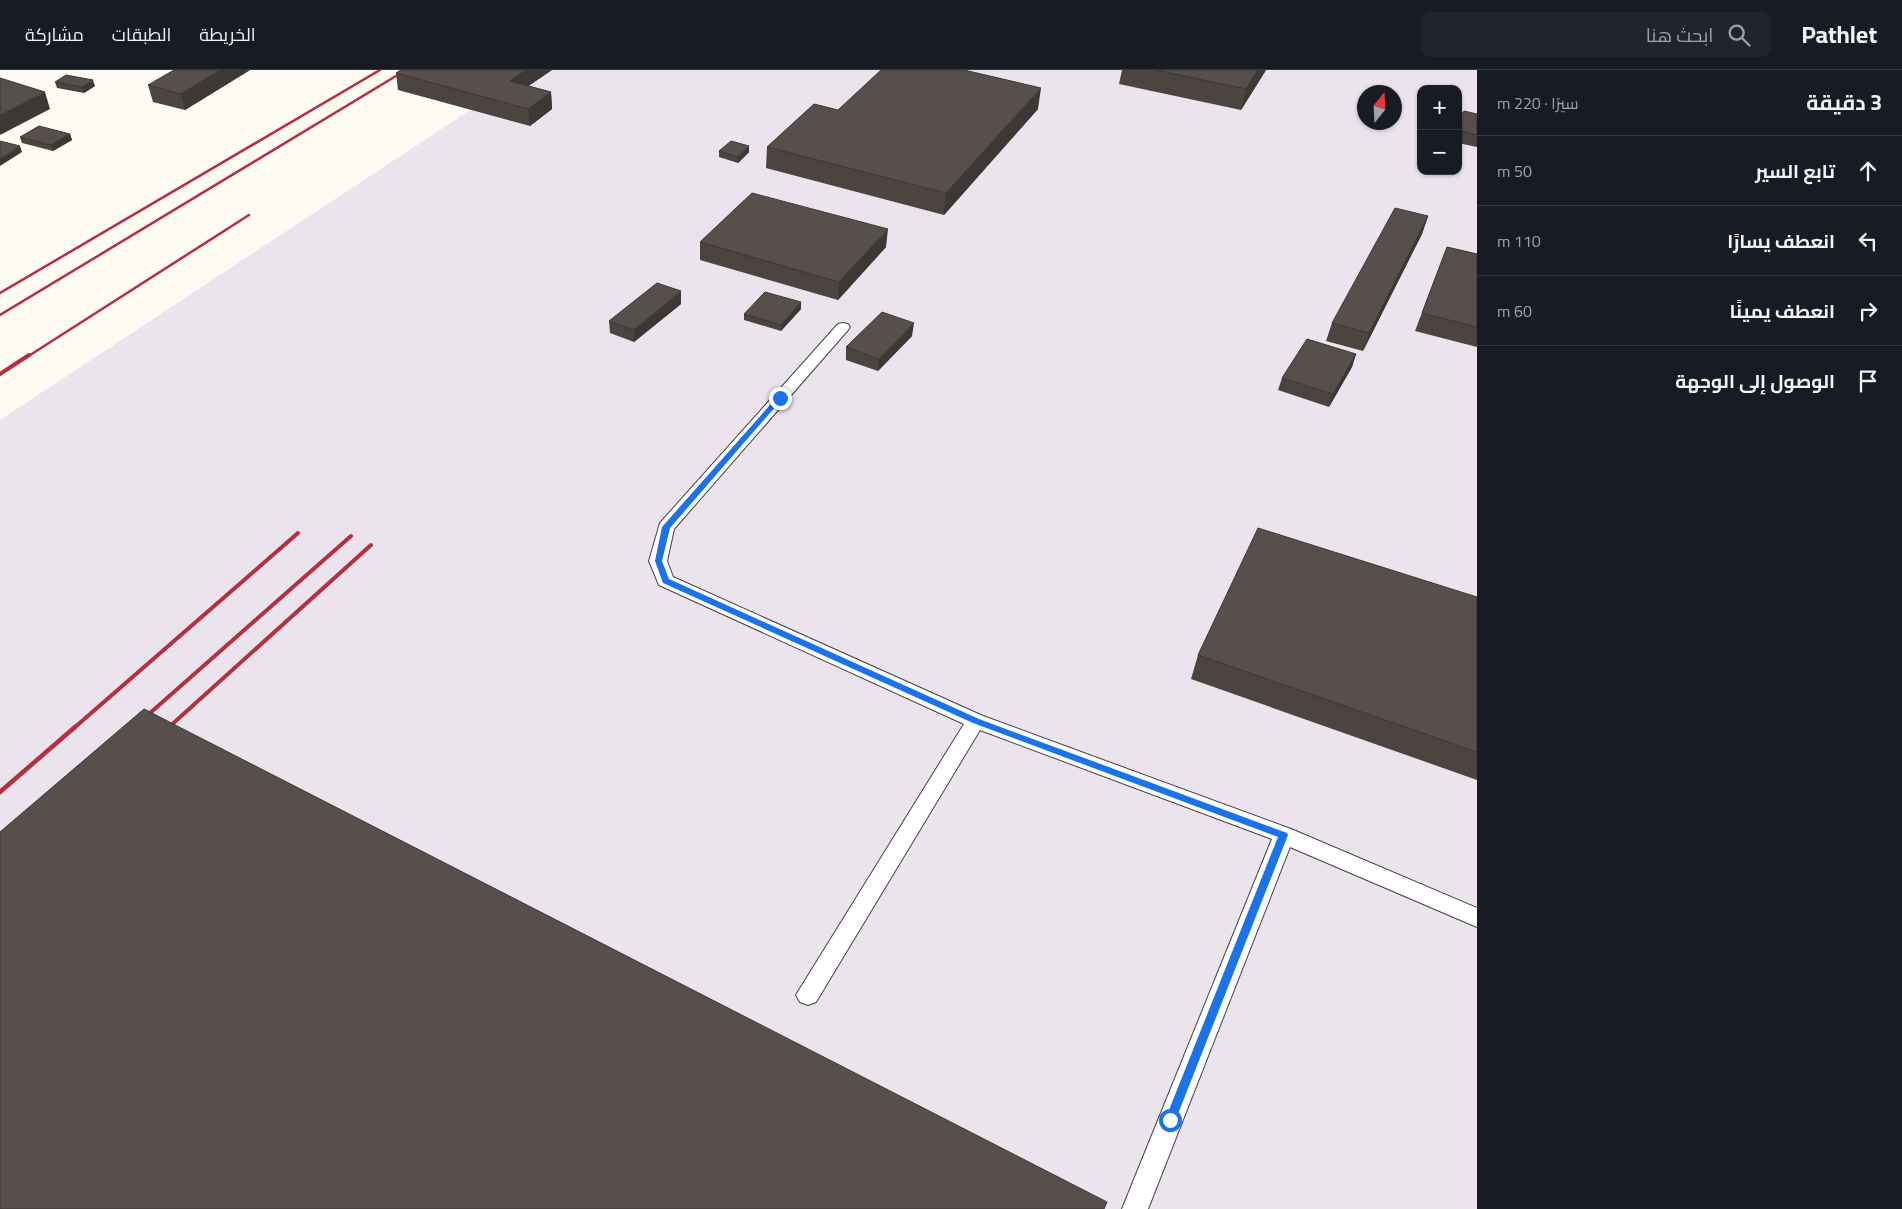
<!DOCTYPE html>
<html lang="ar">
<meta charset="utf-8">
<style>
body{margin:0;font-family:Georgia,Cairo,serif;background:#20242c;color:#f1f3f6;direction:rtl}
.controls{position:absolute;right:15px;top:15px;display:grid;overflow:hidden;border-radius:10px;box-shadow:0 1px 4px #0004}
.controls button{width:45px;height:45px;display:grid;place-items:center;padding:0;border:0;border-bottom:1px solid #363941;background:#171b24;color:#f1f3f6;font:25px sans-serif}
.compass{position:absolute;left:1357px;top:15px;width:45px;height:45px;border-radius:50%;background:#171b24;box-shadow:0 1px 4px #0004;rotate:18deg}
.stop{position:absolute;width:15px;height:15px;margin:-11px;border:4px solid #1a73e8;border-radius:50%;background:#fff}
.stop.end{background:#1a73e8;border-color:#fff;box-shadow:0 1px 5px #0008}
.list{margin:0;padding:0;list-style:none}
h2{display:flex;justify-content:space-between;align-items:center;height:65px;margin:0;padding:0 20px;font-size:21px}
h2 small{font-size:16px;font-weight:400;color:#9ea1a6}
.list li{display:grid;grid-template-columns:32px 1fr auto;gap:15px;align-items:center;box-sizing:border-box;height:70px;padding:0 20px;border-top:1px solid #363941}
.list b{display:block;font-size:19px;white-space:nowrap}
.list em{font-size:16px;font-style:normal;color:#9ea1a6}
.icon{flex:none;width:28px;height:28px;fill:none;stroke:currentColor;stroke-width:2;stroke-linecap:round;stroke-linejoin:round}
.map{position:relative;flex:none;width:1477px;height:1139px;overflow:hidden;direction:ltr}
header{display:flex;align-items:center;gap:30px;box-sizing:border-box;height:70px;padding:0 25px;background:#171b24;border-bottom:1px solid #363941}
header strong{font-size:24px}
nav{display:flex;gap:28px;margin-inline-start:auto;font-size:18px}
.search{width:350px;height:45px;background:#20242c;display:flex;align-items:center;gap:12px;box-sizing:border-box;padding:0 18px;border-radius:10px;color:#9ea1a6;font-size:19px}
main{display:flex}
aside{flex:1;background:#171b24}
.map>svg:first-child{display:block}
.industrial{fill:#ebe4ed;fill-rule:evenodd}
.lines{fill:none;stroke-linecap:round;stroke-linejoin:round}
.service-casing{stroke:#424242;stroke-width:2}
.service{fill:#fff;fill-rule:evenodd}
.rail-far2{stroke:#b62f41;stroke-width:2.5}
.rail-far1{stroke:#b62f41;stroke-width:4}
.rail{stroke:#b62f41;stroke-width:4.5}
.wall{fill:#4b4441}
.shaded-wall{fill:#3d3735}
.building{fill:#574f4c;stroke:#3d3735}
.route{fill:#1a73e8}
</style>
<header>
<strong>Pathlet</strong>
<div class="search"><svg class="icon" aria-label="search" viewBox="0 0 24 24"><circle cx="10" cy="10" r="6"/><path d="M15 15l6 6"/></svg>ابحث هنا</div>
<nav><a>الخريطة</a><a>الطبقات</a><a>مشاركة</a></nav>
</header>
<main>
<aside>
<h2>3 دقيقة<small>سيرًا · 220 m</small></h2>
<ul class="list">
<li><svg class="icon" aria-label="ahead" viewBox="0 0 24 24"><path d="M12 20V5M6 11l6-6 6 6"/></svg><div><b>تابع السير</b></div><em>50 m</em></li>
<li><svg class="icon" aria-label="left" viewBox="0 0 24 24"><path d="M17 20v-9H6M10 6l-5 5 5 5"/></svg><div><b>انعطف يسارًا</b></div><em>110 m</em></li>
<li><svg class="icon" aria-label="right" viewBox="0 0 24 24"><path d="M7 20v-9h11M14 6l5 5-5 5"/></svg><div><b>انعطف يمينًا</b></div><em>60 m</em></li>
<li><svg class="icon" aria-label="arrive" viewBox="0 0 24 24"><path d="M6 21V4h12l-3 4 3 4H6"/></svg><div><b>الوصول إلى الوجهة</b></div></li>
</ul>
</aside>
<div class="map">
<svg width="1477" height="1139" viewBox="0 0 1477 1139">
<rect width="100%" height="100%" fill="#fefbf2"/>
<path class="industrial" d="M531,0H1477V1139H0V350ZM1421,19H1458V101H1421ZM1364,22H1394V52H1364Z"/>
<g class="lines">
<defs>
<path id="service" d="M843,253L848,254L850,257L848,260L674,459L667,491L673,507L983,646L1291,759L1477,838V857L1290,777L1148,1139H1122L1272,769L980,660L816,932L808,935L800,932L796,925L964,654L659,515L649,491L660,453L838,254Z"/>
</defs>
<use href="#service" class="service-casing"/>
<use href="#service" class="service"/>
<path class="rail-far2" d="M0,223L380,0
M0,245L406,0
M27,287L249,145"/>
<path class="rail-far1" d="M0,304L29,285
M141,651L351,466
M74,658L298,463
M168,658L371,475"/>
<path class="rail" d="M162,663L169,657
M0,722L75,657"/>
</g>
<path class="wall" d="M250,0L185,40L153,32L148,15Z
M401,0H552L528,16L551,22L552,39L530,56L398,20L396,3Z
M1122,0H1266L1241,40L1119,14Z
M55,12L95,16L84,23L57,18Z
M1038,39L944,145L766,98L767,77L838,40Z
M1477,44V77L1458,73V50Z
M70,64L72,70L53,81L22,73L20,67Z
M749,76V82L738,93L719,87V81Z
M1428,146L1422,164L1363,281L1326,271L1332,253Z
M700,172L886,177L838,230L700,190Z
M1447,177L1477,184V277L1415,261Z
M801,232V239L781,261L744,250V244Z
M681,234L634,272L610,263L609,251Z
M912,266L878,301L846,290V277Z
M1356,284L1352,297L1329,337L1278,320L1282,308Z
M1477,527V710L1191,609L1198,585Z"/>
<path class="shaded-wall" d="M220,0H250L185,40L181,24Z
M526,0H552L511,28L510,11Z
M1258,0H1266L1241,40L1246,19Z
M93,10L95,16L84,23L82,17Z
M1041,18L1038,39L944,145L946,123Z
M45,22L50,39L0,65V45Z
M551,22L552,39L530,56L528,39Z
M70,64L72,70L53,81L51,75Z
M20,76L22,82L0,96V89Z
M749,76V82L738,93V87Z
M1428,146L1422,164L1363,281L1369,263Z
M888,159L886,177L838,230L839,212Z
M681,221V234L634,272V260Z
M801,232V239L781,261V255Z
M914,253L912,266L878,301L879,289Z
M1356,284L1352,297L1329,337L1333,324Z"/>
<path class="building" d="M174,0H220L181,24L148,15Z
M401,0H526L510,11L551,22L528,39L396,3Z
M881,0H964L1041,18L946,123L767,77L814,34L838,40Z
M1156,0H1258L1246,19Z
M66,5L93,10L82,17L55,12Z
M0,8L45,22L0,45Z
M1464,41L1477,44V65L1458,60V50Z
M39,56L70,64L51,75L20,67Z
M0,71L20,76L0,89Z
M731,71L749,76L738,87L719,81Z
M752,123L888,159L839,212L700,172Z
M1395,138L1428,146L1369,263L1332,253Z
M1447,177L1477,184V257L1422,243Z
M657,213L681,221L634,260L609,251Z
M765,222L801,232L781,255L744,244Z
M882,242L914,253L879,289L846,277Z
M1307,269L1356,284L1333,324L1282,308Z
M1258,458L1477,527V682L1198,585Z
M144,639L1107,1132L1104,1139H0V762Z"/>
<path class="route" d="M777,327L783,328L670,458L662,491L669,509L979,649L1287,763L1288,765L1174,1054H1167L1165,1050L1278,767L973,653L663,513L655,491L662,457Z"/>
</svg>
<div class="controls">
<button>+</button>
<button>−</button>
</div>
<svg class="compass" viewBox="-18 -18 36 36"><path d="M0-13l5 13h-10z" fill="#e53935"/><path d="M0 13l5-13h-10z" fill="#9ea1a6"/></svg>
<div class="stop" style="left:1170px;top:1050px"></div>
<div class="stop end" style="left:780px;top:328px"></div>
</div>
</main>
